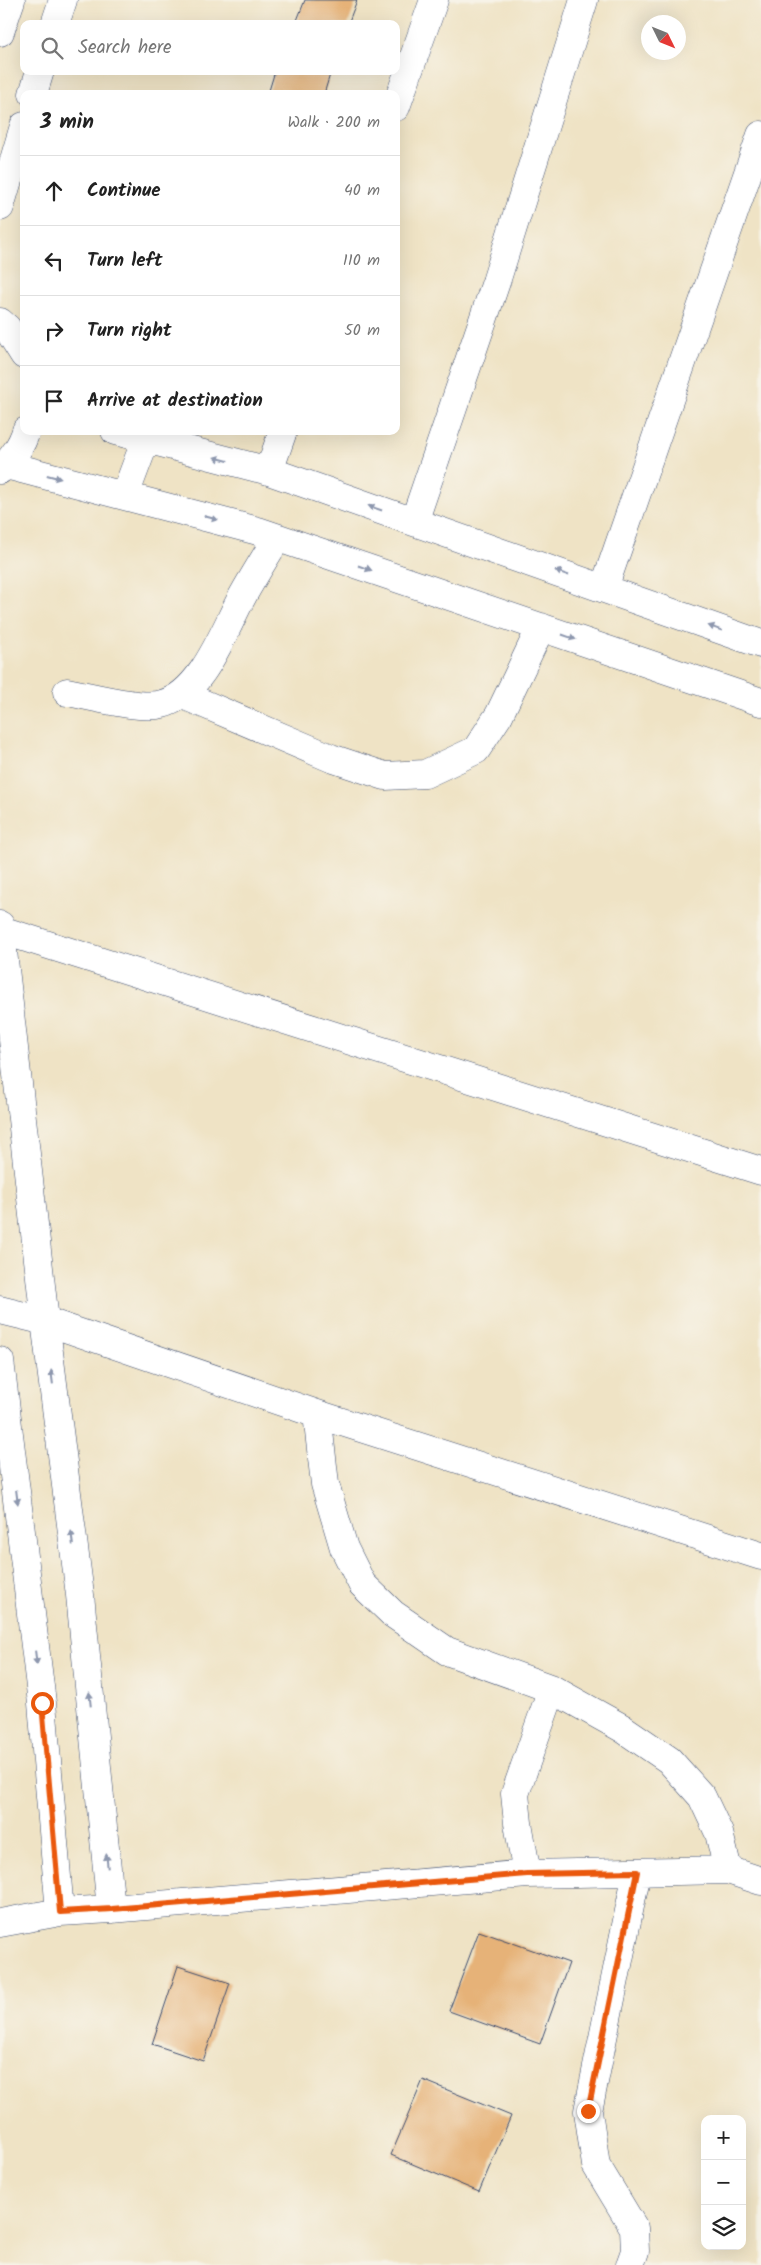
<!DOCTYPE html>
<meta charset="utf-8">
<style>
body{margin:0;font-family:Kalam,sans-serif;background:#f6f6f6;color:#222}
.controls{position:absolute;right:15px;bottom:15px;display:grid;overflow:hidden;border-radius:10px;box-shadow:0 5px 20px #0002}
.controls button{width:45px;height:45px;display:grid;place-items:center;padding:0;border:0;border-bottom:1px solid #e0e0e0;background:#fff;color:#222;font:25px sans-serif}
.compass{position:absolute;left:641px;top:15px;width:45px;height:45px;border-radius:50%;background:#fff;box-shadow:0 5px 20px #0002;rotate:133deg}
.stop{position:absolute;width:15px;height:15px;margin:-11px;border:4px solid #ea580c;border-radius:50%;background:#fff}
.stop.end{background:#ea580c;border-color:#fff;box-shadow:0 1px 5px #0008}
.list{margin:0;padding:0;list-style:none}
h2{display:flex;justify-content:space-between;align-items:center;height:65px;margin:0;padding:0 20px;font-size:21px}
h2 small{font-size:16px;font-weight:400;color:#767676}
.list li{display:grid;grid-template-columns:32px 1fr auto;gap:15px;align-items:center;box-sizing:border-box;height:70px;padding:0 20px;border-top:1px solid #e0e0e0}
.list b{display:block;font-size:19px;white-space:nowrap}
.list em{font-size:16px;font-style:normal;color:#767676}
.icon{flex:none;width:28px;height:28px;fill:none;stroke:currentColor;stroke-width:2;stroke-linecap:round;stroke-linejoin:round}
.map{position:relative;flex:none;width:761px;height:2265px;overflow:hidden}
.search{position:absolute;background:#fff;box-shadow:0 5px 20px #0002;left:20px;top:20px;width:380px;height:55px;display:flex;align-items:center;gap:12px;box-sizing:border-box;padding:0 18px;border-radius:10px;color:#767676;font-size:19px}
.panel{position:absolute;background:#fff;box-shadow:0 5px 20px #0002;left:20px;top:90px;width:380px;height:345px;border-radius:10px}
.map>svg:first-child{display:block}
.building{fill:#e6b278}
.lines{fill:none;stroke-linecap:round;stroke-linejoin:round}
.street-casing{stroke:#3b4a6d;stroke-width:29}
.street{stroke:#fff;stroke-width:28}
.oneway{fill:#8d97ae}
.route{stroke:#ea580c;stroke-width:6}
</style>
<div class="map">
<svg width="761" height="2265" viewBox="0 0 761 2265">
<rect width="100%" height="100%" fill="#f7f3e8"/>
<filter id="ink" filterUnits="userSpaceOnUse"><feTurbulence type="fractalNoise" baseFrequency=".02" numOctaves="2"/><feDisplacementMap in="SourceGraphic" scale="10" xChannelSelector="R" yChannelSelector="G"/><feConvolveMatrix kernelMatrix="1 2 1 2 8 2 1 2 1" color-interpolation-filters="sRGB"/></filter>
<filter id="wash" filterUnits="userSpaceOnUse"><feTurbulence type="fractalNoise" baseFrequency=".0096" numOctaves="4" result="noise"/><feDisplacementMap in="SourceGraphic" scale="20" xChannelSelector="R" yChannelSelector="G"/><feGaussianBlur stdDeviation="1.12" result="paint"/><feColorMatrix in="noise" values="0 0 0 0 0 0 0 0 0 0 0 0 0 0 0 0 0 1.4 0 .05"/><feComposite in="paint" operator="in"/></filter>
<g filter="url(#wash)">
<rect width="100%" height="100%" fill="#efe3c5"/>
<g id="blocks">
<path class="building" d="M305,0H357L348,24H297L296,23Z
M275,71H331L324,94H268Z
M479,1931L569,1963L540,2044L449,2011Z
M178,1966L230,1983L203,2061L152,2044Z
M423,2080L511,2116L479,2192L391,2155Z"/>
</g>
</g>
<g filter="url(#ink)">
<use href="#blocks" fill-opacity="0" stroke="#3b4a6d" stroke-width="1"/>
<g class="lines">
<defs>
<path id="street" d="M55,24L63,0
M0,32L11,0
M33,94L40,71
M396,107L434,0
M0,207L24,126
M0,322L7,328L24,355
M115,431L269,471L761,644
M6,465L258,531L761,702
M0,470C11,461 22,445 26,431
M269,471L283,431
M125,495L146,439
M414,522L496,282L584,0
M604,588L761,135
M67,692C91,696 140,710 162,704C202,694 224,630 242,597C253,577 265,558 277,538
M183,695L331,758L385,776L425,774L476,750L499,715L541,627
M0,925L45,1321L80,1595L111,1909
M1,930L761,1171
M0,1310L45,1321L317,1414L761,1556
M0,1361L42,1703L60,1912
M317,1414L325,1484L344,1548L362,1584L393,1614L447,1651L552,1689L622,1728L669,1760L702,1797L719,1833L728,1870
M527,1874L518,1823L515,1794L552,1689
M0,1923L60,1912L111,1909L527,1874L728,1870L761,1881
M630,2265L635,2251L634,2228L596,2165L588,2111L637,1872"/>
</defs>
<use href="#street" class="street-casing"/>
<use href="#street" class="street"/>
</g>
<defs><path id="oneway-solid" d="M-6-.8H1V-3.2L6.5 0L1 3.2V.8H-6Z" transform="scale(1.25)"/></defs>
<g class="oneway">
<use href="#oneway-solid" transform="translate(221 459) rotate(-165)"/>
<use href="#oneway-solid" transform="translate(54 477) rotate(15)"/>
<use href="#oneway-solid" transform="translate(375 508) rotate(-161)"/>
<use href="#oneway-solid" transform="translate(211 518) rotate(15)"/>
<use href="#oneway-solid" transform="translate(365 568) rotate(19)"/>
<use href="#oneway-solid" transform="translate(562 573) rotate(-161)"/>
<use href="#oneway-solid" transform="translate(715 628) rotate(-160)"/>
<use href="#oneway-solid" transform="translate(569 637) rotate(19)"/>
<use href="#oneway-solid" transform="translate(52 1377) rotate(-97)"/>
<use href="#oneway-solid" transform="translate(17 1497) rotate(83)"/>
<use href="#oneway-solid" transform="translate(72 1538) rotate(-97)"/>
<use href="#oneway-solid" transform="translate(36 1658) rotate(83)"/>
<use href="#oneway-solid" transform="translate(90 1699) rotate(-96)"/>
<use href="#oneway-solid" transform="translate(107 1861) rotate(-96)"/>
</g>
</g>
<g class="lines" filter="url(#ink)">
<path class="route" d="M42,1703L60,1912L112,1909L527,1874L637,1872L588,2111"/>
</g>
</svg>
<div class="controls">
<button>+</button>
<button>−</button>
<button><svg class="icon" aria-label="layers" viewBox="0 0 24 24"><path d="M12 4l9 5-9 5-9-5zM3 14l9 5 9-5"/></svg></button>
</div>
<svg class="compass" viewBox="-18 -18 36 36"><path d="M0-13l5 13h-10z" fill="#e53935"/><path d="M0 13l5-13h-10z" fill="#767676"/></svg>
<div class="stop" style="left:42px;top:1703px"></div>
<div class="stop end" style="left:588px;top:2111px"></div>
<div class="search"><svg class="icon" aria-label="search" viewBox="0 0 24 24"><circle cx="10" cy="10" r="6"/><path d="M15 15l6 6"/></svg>Search here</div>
<section class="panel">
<h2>3 min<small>Walk · 200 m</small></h2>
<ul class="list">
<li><svg class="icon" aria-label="ahead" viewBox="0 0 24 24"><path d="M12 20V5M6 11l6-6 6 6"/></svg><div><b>Continue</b></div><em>40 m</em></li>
<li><svg class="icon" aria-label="left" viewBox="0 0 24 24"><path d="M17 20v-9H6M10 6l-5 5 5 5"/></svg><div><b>Turn left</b></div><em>110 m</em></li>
<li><svg class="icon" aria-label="right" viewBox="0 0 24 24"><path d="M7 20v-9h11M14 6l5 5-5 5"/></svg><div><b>Turn right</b></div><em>50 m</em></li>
<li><svg class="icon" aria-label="arrive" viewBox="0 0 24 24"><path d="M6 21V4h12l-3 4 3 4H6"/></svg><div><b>Arrive at destination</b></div></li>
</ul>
</section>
</div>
